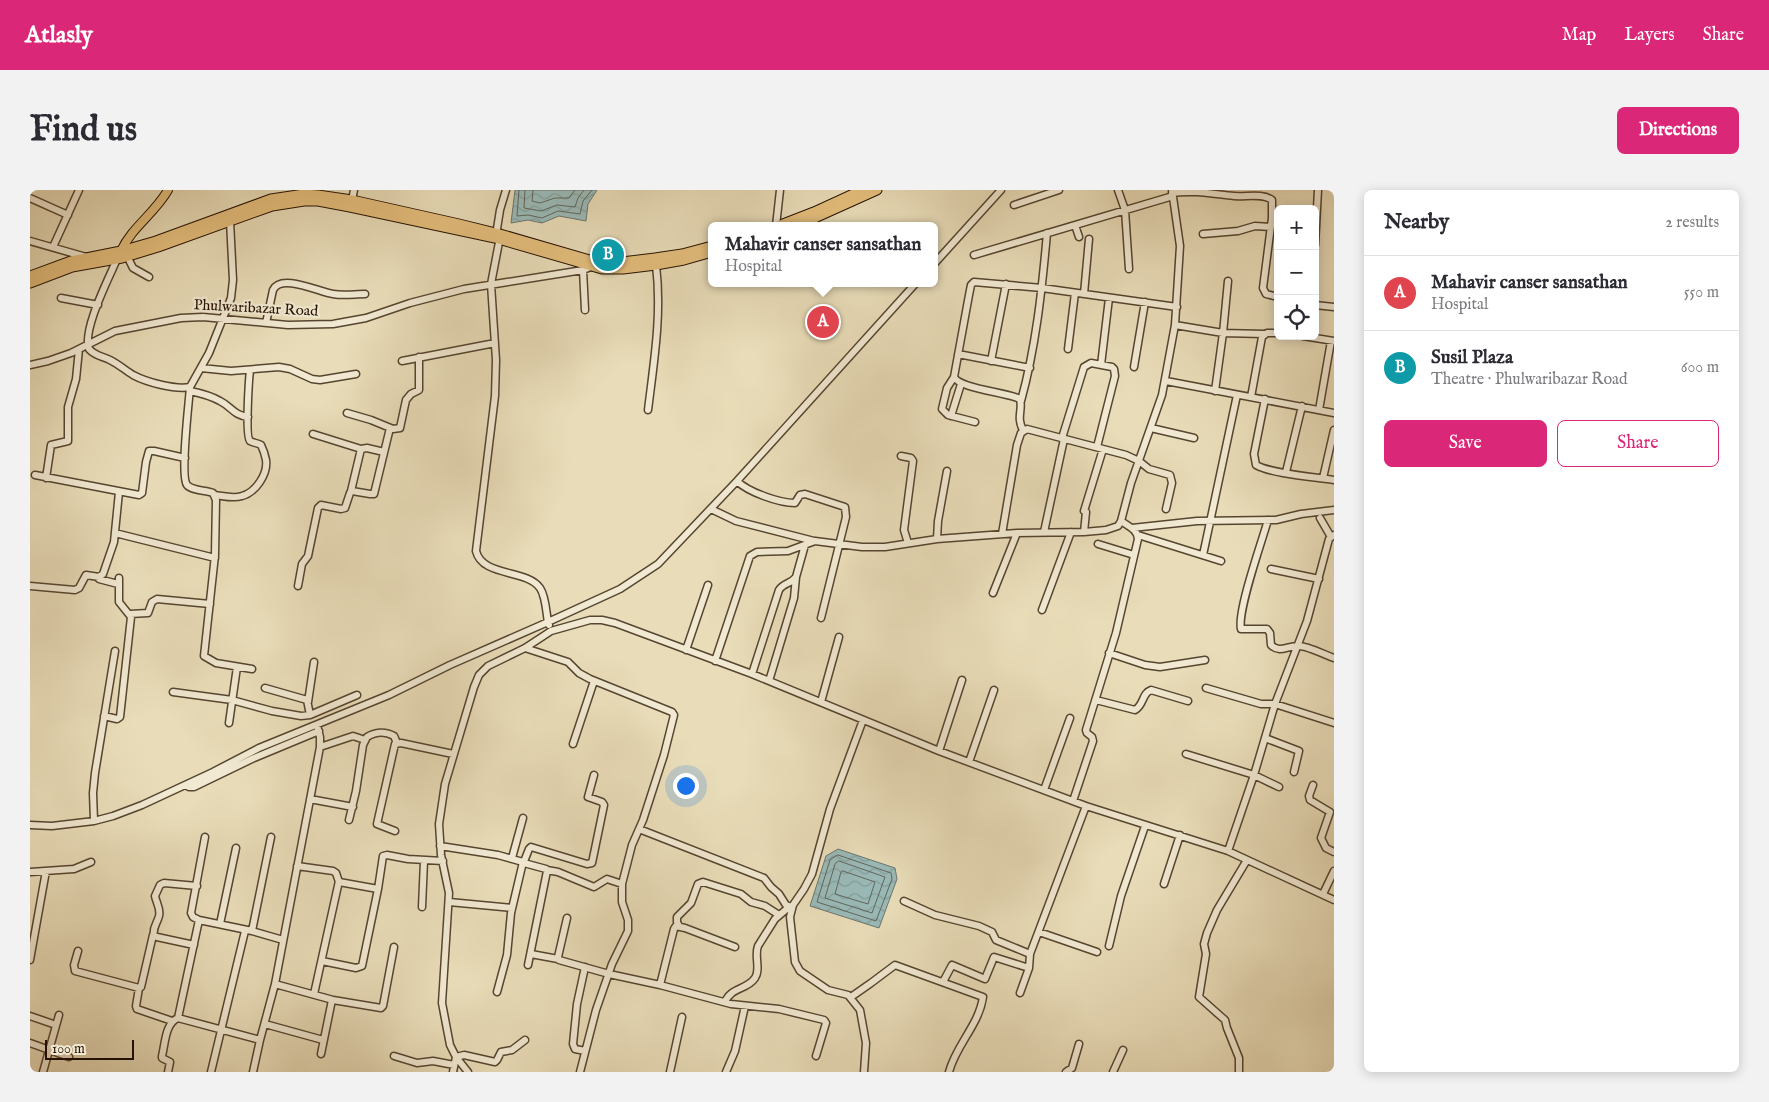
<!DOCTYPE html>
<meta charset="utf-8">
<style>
body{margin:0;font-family:"IM FELL English",serif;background:#f2f2f3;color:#2b2b33}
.controls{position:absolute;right:15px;top:15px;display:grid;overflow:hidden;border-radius:8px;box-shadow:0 2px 12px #0003}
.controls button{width:45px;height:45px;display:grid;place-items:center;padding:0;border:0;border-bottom:1px solid #e1e1e2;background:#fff;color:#2b2b33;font:25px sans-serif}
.scale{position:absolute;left:15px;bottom:12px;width:89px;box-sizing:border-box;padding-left:5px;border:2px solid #251202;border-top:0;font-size:14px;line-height:18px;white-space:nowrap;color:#251202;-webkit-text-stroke:4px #f1e9d2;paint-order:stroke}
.you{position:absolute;left:655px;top:595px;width:18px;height:18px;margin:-12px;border:4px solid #fff;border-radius:50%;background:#1a73e8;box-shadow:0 0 0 8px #1a73e833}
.badge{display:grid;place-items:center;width:32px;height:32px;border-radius:50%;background:#db2777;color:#fff;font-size:16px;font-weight:700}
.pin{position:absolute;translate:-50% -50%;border:2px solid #fff;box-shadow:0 1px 5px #0006}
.popup{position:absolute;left:678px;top:32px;width:230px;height:65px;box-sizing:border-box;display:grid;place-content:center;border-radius:8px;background:#fff;filter:drop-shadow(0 1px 4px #0005);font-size:16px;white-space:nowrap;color:#7c7c81}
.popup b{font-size:19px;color:#2b2b33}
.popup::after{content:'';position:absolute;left:50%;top:100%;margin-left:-10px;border:10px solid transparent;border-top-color:#fff}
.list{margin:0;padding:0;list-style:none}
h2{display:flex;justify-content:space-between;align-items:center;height:65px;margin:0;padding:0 20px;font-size:21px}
h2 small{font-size:16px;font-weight:400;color:#7c7c81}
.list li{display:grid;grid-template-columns:32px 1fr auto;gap:15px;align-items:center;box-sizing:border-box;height:75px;padding:0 20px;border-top:1px solid #e1e1e2}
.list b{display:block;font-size:19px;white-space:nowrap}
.list p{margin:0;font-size:16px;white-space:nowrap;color:#7c7c81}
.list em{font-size:16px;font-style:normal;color:#7c7c81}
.actions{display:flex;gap:10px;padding:15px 20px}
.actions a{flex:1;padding:11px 0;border:1px solid #db2777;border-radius:8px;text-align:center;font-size:18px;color:#db2777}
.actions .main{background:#db2777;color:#fff}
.icon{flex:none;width:28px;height:28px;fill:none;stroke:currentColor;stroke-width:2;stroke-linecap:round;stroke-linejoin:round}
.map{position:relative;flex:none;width:1304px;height:882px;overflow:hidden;border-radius:8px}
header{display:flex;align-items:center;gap:30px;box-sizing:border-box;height:70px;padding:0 25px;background:#db2777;color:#fff}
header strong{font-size:24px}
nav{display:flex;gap:28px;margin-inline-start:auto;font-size:18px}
.intro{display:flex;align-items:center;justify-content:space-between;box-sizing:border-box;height:120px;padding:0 30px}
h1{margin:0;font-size:35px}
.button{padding:12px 22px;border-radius:8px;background:#db2777;color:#fff;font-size:18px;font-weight:700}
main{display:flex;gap:30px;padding:0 30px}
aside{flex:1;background:#fff;border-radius:8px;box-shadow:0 2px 12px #0003}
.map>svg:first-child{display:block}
.water{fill:url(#water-waves);stroke:#6b776f}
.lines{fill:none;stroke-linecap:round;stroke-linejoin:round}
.shore{stroke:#60665d;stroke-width:1}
.minor-casing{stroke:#564530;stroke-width:9}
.major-casing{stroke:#251202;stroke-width:10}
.highway-casing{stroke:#251202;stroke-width:11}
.minor{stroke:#f1e9d2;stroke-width:6}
.major{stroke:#e4be7c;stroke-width:8}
.highway{stroke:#e4be7c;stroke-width:9}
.labels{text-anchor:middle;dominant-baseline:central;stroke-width:4.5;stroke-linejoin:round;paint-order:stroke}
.street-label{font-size:15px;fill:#251202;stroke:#f1e9d2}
</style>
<header>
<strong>Atlasly</strong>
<nav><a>Map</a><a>Layers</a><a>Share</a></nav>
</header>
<div class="intro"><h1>Find us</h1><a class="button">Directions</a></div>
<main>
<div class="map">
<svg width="1304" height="882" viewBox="0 0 1304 882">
<defs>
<pattern id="water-waves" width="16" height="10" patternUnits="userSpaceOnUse" patternTransform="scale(1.25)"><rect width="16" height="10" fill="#9abab8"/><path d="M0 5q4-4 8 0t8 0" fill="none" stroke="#859f9d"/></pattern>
</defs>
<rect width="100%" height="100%" fill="#e9ddb9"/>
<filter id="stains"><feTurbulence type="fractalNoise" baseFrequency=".004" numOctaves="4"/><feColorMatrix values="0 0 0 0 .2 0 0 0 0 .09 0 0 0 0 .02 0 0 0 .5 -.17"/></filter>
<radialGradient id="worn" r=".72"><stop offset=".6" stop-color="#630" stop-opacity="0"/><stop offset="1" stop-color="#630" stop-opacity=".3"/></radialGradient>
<path class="water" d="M485,0H567L558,14L556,31L529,26L512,33L498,30L481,33Z
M808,659L865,678L867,689L849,738L780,716L796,666Z"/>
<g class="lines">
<path class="shore" d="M489,0L487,26L498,25L512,28L528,21L550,24L553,11L562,0
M495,0L494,18L511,21L527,15L545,17L548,8L554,0
M503,0L502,11L510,13L525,8H539L545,0
M808,665L861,683L862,689L846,731L787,712L800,670Z
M809,671L855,687L842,723L795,708L805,674Z
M813,681L845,692L838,714L805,704L811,682Z"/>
<defs>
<path id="minor" d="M1088,0L1095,20L1099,79
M1142,3C1164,0 1183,4 1204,6C1216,7 1233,3 1242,10V28L1233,98L1236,104L1248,107
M0,8L38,25
M322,10L324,0
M984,15L1029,0
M1045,35L1049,47
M746,36L750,0
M1173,44L1208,41L1225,36L1241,37
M466,45L470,20L476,0
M470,47L461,94L466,170L465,206L446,361C452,387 497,379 510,398C516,407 516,422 518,432L590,399L628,374L707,291L886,93
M0,51L56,67
M1285,55L1288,0
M23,57L49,0
M944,65L1143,6
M97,66L103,78L119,87
M87,69C79,88 52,140 59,159C65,166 72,166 80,170C88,174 95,180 103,185C116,192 145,200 160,197L179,163L201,108L203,90L200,31
M904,74L971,0
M553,80L555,120
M1054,104L1059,49
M31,108L68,115
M1285,115L1304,117
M236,133L243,100C251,83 289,102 303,104C314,106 325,104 335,104
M1145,135L1193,143L1234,144
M1273,146L1304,151
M1038,159L1045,103
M928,164L1000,178
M372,171L465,153
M961,171L976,94
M0,175L18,171L41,163L85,141L151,128L173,127L258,135L303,134L336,128L380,113L434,99L553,80L563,76
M1071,175L1079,108
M1104,177L1115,112
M171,178L201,181L249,177L260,179L282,189L290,190L326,184
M924,187L917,198L912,219L918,225L945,232
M1136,191L1304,223
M160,197C159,212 150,286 157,295C162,301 176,300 183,303L186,310L185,365L174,466L186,473L222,479
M160,201C170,203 181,206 190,211C202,217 203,225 218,227
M1185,201L1193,143L1198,91
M1221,207L1232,147L1237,143H1248
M1235,209L1224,264L1226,275C1242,284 1285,287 1304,290
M991,211C1006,156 1012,100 1017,43
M618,220C624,171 632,124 626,75
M1289,220L1301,151
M317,223L341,230L363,239L370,238L376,210L381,204L389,200V167
M921,226L931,194
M1121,238L1164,248
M993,240C986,227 993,220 990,209C976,202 930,199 924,187L939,105L941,95L944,92L1012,98L1147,117
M283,244L331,259
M1032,248L1054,177L1061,173L1082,177L1084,179L1085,186L1067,257
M871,266L881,268L883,271L874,340L878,353
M1256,282L1272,216
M5,285L109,305L112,303L116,272L119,261H124L155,268
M16,288L21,255L38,251V217L46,189L49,159
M1293,288L1304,240
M707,291C718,302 749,313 765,313L770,305L775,304L815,317L816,327L791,428
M321,301L331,259L337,258L354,262
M185,305C194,306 203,309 212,306C226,302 238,284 236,270C235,265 233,259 231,255C228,253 223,253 220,251C215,246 219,189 220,180
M681,319L706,331L784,351
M1054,321L1073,259
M1290,328L1301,347
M1238,330C1232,351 1207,421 1211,439H1237L1240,443L1241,455C1250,464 1258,455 1269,456C1278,456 1295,465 1304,468
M1102,338L1167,331L1246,330L1271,324L1304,320
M1014,342L1034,249
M1054,342L1056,322
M85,343L185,368
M972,344L987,255L991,243L997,239L1096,265L1109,271L1119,279L1140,285L1142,293L1136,319
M1108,345L1191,371
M907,349L908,331L917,281
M1068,354L1104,365
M1173,365L1207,205
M1241,379L1289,389
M69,389L88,394
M0,396L45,400L49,398L56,385L69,387L73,384L84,352L89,302
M268,396L272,374L278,366L288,318L291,315L311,319L315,318L320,303L322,301L340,304H344L360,238
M963,403L987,343
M1012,420L1041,342
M100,424L118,423L122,412L127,409L180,414
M495,458L538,472L549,483L560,489L642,522L644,525L634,565L613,630L602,655L592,694V712L598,730V741L582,774L566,820L550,882
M656,460L678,395
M1079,463L1115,475L1130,477L1175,470
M685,471L720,366L727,362L758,361L785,351L832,357H855L907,349L987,343L1054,342L1076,340L1088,336L1091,331L1101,293L1132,205L1145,135L1150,56L1142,0
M722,484L749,400C753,393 761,394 766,387L775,355
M739,491L764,408L766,387
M235,498L277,510L280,525
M1176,498L1231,514H1245L1304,533
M143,502L202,510L242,521L271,526L280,525L327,505
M1066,510L1105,520C1114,515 1112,503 1121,500L1158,511
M278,512L284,472
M791,512L809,447
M74,526L87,529L90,527L101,427L89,412V388
M833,530L800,619L782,684L774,699L763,715L760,727L765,772L770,781L798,800L818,805L830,820L836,853L834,882
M199,533L207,477
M1235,548L1269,561L1264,582
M543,554L564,491
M290,557L323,546L335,550
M909,561L932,490
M1156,564L1224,585L1249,597
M939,572L964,500
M156,595L159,597H164L224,568L289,541
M1283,595L1279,606L1280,610L1300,622L1291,648L1296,658L1304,662
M1014,600L1040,528
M280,609L323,617
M1043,611L1063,551L1062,547L1057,543L1056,540L1086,443L1108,349C1108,340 1098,336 1091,331
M319,630L326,601L333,555L337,547C345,542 355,541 364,546L367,553
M64,631L63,603L65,583L85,461
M0,635L22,636L64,631L83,626L112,615L183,582L229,558L359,505L420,475L518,432L519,435
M609,639L734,688L741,697L749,704L756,715L762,717
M365,641L347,634L365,554L371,553L423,564
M410,656L468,665L493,672L481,723L477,765L467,802
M1198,661L1224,585L1245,514L1277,431L1299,349L1304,345
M482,668L493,628
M494,673L516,679L517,681L498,775
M493,674L499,659L501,657L557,674L562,673L574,615L572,612L558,607L564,585
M267,676L303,681L306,683L309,692L348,699L353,666L357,665L378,669L413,671
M517,680L528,682L564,697L577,689L592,694
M0,682L44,679L61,672
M1134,694L1150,645
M1293,704L1304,681
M874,711L905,725L949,736L962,742L966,750L1000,764L1056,616
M419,712L482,718
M392,717L394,671
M537,728L528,767L529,770L579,784L630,795L701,814L749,819L794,830L796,833L786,866
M169,730L163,727L161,723L175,647
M190,734L206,658
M649,736L647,732V727L661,713L668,694L673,692L711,704L721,712L735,716L749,725
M222,741L253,750
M1009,742L1067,762
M164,755L127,747L124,746C122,738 127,734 129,726C131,719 126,712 125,706L130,695L134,693L167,696
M1079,756L1091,706L1115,636
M48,761L44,775L45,781L109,798L111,797L123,745
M501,764L528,769
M0,770L16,681
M292,771L326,778L332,776L348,699
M913,792L922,775L955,789L964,767L999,778
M245,794L303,810L351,818L353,816L364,757
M630,795L644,739L646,736L655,738L705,757
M109,798L106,816L107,819L142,831
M990,803L999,778L1000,764
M284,804L309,691
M821,807L841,793L865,775L953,807C949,835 926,855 919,882
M695,812C701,797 717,800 725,788C731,779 724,766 728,756L745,729L759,717
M0,826L26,835
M235,834L293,850
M230,850L148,828L169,730L222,741L241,647
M0,853L39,867
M555,861L545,859L543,854L547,814L555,777
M291,864L302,810
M364,866L387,873L403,871L424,875
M13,882L29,825
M138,882L140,872L132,868V866C135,855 135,833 148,828
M181,882L215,741
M223,882L230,850L245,794L290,557V547L287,535
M423,882L426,867L434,865L465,872L467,870L471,862L482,860L495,850
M438,882L426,867L420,855L412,813L419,703L411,665L409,634L415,594L444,497L449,485L458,476L495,458L521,441L560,430H572L585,433L722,484L909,561L1056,616L1198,661L1304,710
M640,882L652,827
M696,882L705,861L715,816
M1036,882L1042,878L1049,854
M1083,882L1093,860
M1209,882V868L1197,838L1195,830L1169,807L1176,764L1174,754L1177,743L1187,720L1217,670"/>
<path id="major" d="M91,61C102,37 125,23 138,0"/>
<path id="highway" d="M748,36L784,22L832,0
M767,36L847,0
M0,86L41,71L91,61L126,51L241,9L274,4L288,5L322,10L429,34L470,44L563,71L592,72L625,68L652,64L682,56
M0,93L42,77L92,68L128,57L242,16L274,11H288L320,17L465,48L572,79H593L626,75L654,70L682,62"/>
</defs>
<use href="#minor" class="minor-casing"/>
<use href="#major" class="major-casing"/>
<use href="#highway" class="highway-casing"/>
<use href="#minor" class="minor"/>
<use href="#major" class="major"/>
<use href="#highway" class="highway"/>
</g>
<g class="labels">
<g class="street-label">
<text transform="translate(226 118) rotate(3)">Phulwaribazar Road</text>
</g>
</g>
<rect width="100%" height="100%" filter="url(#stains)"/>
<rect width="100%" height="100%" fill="url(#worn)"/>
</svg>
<div class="controls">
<button>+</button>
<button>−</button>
<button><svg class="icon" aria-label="locate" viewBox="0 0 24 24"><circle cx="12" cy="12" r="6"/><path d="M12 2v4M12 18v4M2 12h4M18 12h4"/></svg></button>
</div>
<div class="scale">100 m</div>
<div class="you"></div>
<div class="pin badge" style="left:793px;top:132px;background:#e0444e">A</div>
<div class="popup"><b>Mahavir canser sansathan</b>Hospital</div>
<div class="pin badge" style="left:578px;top:65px;background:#0f9aa8">B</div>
</div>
<aside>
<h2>Nearby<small>2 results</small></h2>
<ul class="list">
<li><span class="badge" style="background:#e0444e">A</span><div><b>Mahavir canser sansathan</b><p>Hospital</p></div><em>550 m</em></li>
<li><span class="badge" style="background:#0f9aa8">B</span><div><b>Susil Plaza</b><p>Theatre · Phulwaribazar Road</p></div><em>600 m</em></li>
</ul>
<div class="actions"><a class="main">Save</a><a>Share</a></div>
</aside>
</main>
